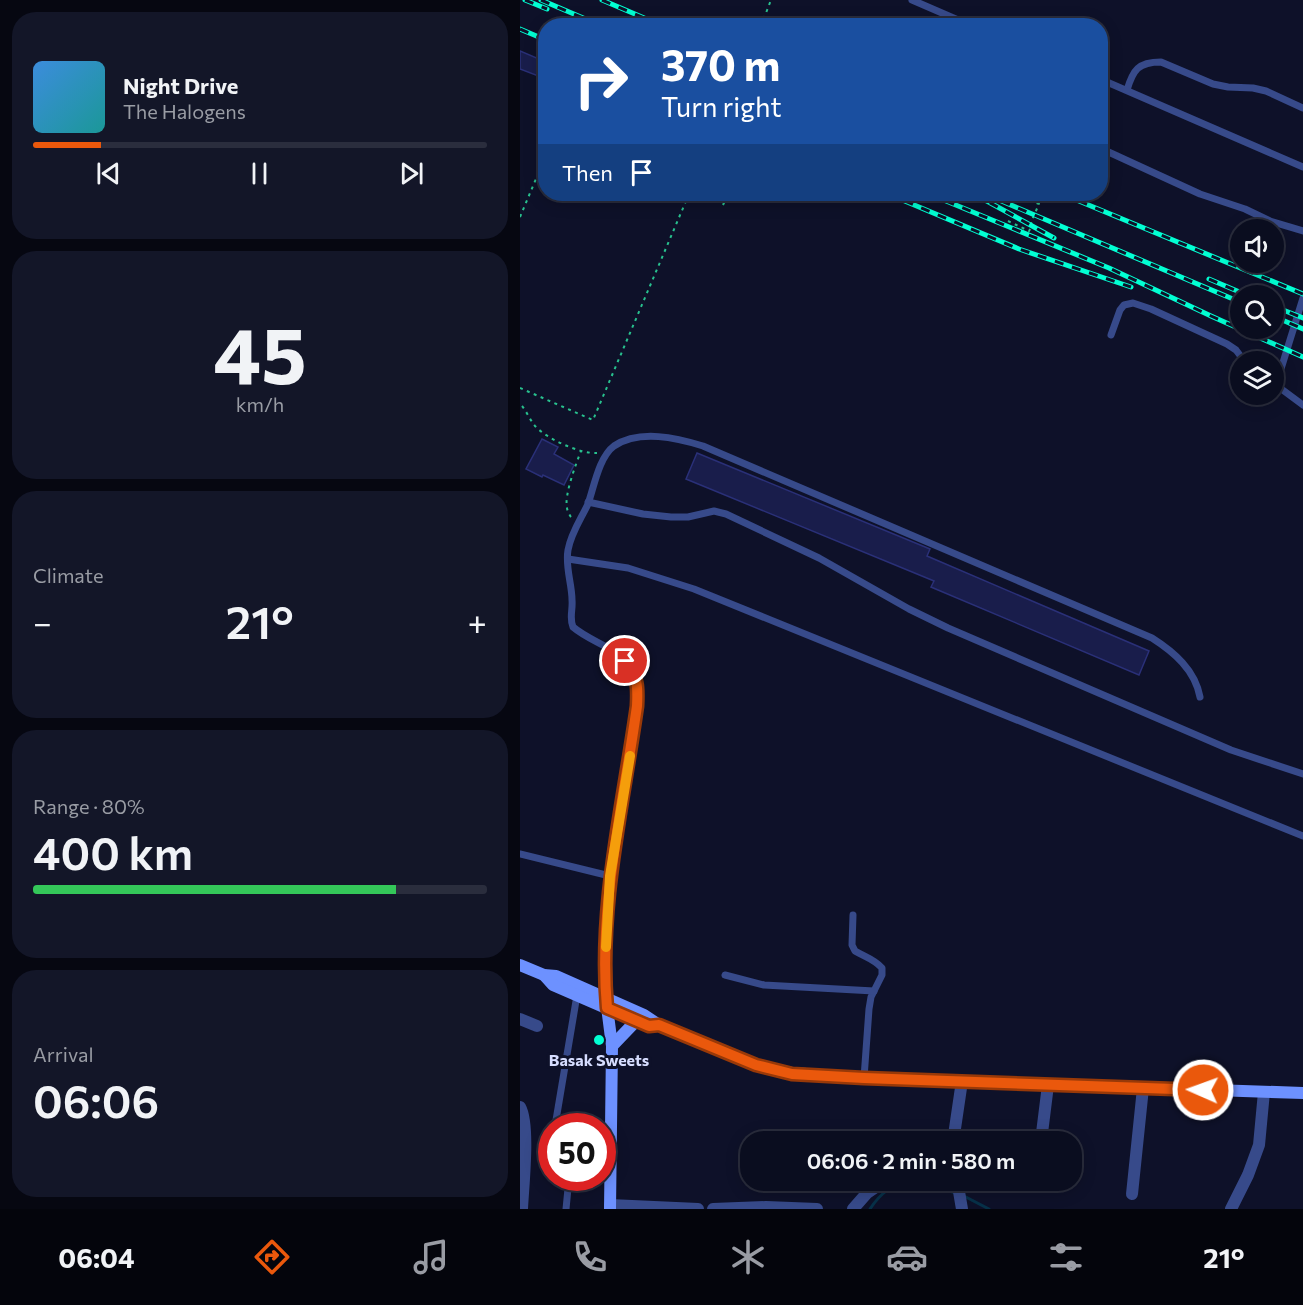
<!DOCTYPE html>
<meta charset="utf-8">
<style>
:root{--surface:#0a0d1f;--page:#131628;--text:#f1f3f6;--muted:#999ca4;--line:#2a2d3d;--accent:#ea580c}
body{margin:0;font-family:Commissioner,sans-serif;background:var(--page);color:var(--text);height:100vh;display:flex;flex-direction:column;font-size:22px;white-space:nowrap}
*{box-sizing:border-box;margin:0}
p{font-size:20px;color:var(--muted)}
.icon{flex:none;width:33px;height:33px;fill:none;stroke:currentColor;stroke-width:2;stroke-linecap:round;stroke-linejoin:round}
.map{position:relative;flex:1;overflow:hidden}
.details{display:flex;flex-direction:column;gap:12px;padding:12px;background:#060711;width:520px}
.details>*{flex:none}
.guide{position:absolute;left:18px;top:18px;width:570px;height:183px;border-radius:24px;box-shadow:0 3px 15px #0003,0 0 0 2px var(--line);background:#1a4fa0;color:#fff;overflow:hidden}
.buttons{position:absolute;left:710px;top:219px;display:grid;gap:12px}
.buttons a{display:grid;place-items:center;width:54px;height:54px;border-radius:50%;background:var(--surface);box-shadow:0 3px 15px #0003,0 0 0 2px var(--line);font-size:30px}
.speed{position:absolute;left:18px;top:1113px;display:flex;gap:12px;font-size:30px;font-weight:700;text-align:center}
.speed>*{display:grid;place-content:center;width:78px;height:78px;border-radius:50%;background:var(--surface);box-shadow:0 3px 15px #0003,0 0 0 2px var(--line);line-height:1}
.speed .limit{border:9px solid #d22;background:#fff;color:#111}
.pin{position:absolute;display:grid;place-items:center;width:51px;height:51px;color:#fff;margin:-26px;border:3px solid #fff;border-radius:50%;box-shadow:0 2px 6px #0007}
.me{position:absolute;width:66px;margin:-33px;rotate:272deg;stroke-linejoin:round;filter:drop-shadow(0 0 4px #0008)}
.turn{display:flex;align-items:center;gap:21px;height:126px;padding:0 24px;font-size:27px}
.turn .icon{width:78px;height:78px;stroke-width:2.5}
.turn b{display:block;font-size:42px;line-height:51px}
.then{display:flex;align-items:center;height:57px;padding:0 24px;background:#0003;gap:12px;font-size:22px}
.big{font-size:45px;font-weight:600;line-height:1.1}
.details .card{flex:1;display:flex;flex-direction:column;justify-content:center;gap:9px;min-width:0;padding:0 21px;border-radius:24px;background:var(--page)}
.details .dial{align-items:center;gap:0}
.dial b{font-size:78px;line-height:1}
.song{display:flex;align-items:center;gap:18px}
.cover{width:72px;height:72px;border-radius:9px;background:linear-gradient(135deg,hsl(210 70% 55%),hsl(180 70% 35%))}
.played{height:6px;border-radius:3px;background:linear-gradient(90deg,var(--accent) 15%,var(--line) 15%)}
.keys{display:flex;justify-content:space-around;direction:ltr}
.heat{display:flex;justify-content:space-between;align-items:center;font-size:33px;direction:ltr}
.charge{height:9px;border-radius:4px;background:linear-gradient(90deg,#34c759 80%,var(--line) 0)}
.trip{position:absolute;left:220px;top:1131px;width:342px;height:60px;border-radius:24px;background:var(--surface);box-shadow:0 3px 15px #0003,0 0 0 2px var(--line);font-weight:600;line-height:60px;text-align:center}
.menu{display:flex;height:96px;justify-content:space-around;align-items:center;background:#04050c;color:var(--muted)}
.menu .icon{width:42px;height:42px}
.menu .on{color:var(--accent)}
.menu b{font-size:27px;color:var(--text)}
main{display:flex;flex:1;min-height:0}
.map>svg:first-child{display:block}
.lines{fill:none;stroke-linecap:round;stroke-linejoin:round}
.stream{stroke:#073149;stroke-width:3}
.building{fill:#191d4b;stroke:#2a3078;stroke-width:1.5}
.path{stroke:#28c18e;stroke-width:2;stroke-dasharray:3 4.5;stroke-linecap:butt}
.lane{stroke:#374a8a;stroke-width:7}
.street{stroke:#374a8a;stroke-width:12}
.secondary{stroke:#6d91ff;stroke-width:12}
.rail-casing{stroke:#02ffd3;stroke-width:5}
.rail{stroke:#0e1129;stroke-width:3;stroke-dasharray:9;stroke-linecap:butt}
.path-bridge{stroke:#28c18e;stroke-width:2;stroke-dasharray:3 4.5;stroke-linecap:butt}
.route-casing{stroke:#983908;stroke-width:15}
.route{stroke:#ea580c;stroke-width:10}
.slow{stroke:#f59e0b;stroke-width:10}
.poi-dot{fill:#02ffd3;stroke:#0e1129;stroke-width:2}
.labels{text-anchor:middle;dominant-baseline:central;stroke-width:6;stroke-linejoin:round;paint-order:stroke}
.poi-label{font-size:16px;font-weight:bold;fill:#d6ddff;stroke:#0e1129}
</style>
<main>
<section class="details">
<div class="card">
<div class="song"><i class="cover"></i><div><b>Night Drive</b><p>The Halogens</p></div></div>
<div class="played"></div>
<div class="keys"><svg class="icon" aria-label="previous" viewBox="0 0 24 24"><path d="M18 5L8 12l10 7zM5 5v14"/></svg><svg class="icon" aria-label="pause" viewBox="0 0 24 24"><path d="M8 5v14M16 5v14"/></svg><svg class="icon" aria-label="next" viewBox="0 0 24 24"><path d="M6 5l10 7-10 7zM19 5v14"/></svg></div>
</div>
<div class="card dial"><b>45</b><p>km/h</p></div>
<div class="card"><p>Climate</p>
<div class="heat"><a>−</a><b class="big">21°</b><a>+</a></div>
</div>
<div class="card"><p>Range · 80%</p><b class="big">400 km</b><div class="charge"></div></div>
<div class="card"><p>Arrival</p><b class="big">06:06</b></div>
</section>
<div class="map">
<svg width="783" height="1209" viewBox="0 0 783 1209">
<rect width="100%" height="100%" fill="#0e1129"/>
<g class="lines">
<g class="stream">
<path d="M442,1195l27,14"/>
<path d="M350,1209c25,-38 49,-27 86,-16"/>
</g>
</g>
<g class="building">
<path d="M0,51l26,11v17l-26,-10z"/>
<path d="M22,439l16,8 -4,7 20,11 -10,20 -21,-10 -1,2 -16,-8z"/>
<path d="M177,453l233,96 -3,7 222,95 -10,24 -208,-88 3,-6 -248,-102z"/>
</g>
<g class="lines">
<g class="path">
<path d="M83,17l22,9"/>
<path d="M115,26l3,-8"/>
<path d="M241,26l10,-26"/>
<path d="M203,205l5,-11"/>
<path d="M0,217l26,-62"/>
<path d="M488,221l21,10 3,-5 -1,-4 8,-18 -23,-10"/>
<path d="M0,388l73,32 96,-226"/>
<path d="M2,406c5,6 8,14 13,20 12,13 45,28 62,27"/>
<path d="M51,517c-1,-1 -4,-7 -4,-9 -3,-13 9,-44 14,-57"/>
</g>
<g class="lane">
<path d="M392,0l60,26"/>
<path d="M580,79l203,88"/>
<path d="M607,90c6,-20 11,-28 34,-28l52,22 15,3 25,1 13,3 37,17"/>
<path d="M582,149l98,45 45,15 25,12 33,10"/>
<path d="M783,298l-27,87 27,20"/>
<path d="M591,335l9,-25 4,-5 9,-2 18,6 76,35 9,6 9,12"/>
<path d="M68,502l55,12 28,3h17l26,-6 12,3 93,44 90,51 39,19 283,122 72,24"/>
<path d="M48,559l60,9 66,21 609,247"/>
<path d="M0,854l90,22"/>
<path d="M333,915l-1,30 3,6c10,6 19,8 27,17v7l-11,22 -2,12 -5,69"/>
<path d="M205,975l39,10 110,6"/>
<path d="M86,999c0,-41 -1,-83 4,-123 5,-38 12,-76 19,-113 3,-23 15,-70 5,-90 -14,-26 -41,-29 -61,-46 -4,-9 0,-17 -1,-27 0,-16 -7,-33 -4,-50 3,-17 13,-31 20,-46 6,-17 11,-47 26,-58 26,-17 63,-8 89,0l449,192c22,14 43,32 48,59"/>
<path d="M35,1126l22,-131"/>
<path d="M46,1209l3,-31"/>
</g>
<g class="street">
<path d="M0,1019l17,7"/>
<path d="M0,1107c10,18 3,79 2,102"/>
<path d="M433,1142l9,-61"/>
<path d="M515,1142l4,-2 3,-7 6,-48"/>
<path d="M437,1180l5,29"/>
<path d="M612,1194l11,-106"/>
<path d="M90,1205l88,4"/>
<path d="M193,1209l53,-2 51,2"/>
<path d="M333,1209l14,-16 19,-13"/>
<path d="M711,1209l17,-34 11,-30 5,-53"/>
</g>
<g class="secondary">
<path d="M0,965l24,10 12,1 88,39 15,10 97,40 36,8 72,5 439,15"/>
<path d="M24,975l9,10 83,36 13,5h6"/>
<path d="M86,999l6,47 -2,163"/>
<path d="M92,1046l24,-25"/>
</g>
<defs>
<g id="rail">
<path d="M5,0l22,9"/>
<path d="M21,0l61,26"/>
<path d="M82,0l61,26"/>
<path d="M0,29l26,11"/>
<path d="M368,194l131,55 112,38"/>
<path d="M409,194l180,74 102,48 92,41"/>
<path d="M454,194l80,44"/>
<path d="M465,194l255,108"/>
<path d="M542,194l241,100"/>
<path d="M689,279l40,17"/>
<path d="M753,306l30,12"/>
<path d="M753,316l30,13"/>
</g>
</defs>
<use href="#rail" class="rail-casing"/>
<use href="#rail" class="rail"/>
<path class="path-bridge" d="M80,26l3,-9"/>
</g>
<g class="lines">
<defs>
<path id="route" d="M105,661c13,16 13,26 12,45 -14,100 -39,201 -30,302l42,18 10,-1 97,40 36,9 72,4 339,12"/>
</defs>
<use href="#route" class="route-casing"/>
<use href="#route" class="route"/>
<path class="slow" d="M86,947l4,-71 20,-120"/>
</g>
<circle class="poi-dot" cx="79" cy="1040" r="6"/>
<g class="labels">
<g class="poi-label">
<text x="79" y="1059">Basak Sweets</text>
</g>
</g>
</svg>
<div class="buttons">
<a><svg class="icon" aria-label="sound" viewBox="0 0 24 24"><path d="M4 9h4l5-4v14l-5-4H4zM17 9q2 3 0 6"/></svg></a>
<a><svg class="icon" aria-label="search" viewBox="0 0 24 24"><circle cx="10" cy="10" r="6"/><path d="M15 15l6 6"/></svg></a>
<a><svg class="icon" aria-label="layers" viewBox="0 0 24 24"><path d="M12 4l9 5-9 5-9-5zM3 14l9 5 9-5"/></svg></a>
</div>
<div class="speed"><div class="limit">50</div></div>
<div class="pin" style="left:105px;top:661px;background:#d93025"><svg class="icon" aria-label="arrive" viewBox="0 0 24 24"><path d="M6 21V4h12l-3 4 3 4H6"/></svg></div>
<svg class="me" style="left:683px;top:1090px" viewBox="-20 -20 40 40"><circle r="17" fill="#ea580c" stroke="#fff" stroke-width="3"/><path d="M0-11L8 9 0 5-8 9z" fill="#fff"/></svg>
<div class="trip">06:06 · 2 min · 580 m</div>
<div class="guide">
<div class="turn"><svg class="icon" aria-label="right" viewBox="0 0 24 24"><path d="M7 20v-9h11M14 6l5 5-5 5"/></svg><div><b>370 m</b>Turn right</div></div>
<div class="then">Then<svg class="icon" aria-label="arrive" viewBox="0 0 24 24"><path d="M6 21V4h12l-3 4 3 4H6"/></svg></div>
</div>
</div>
</main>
<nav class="menu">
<b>06:04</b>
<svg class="icon on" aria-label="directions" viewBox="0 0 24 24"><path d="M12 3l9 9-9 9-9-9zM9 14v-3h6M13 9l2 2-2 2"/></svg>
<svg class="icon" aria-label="music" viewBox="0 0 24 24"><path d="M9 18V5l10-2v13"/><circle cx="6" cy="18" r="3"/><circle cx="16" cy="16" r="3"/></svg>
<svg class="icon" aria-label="phone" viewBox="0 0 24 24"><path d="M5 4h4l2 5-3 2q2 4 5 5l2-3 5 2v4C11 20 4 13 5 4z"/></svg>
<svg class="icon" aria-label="climate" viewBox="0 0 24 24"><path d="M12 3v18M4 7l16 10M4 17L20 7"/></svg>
<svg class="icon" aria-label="car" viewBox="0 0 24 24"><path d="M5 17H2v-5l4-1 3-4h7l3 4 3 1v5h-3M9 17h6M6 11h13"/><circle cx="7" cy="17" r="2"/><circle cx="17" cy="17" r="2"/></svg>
<svg class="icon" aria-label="filters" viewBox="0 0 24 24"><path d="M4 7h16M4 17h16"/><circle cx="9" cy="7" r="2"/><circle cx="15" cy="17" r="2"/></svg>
<b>21°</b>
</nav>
